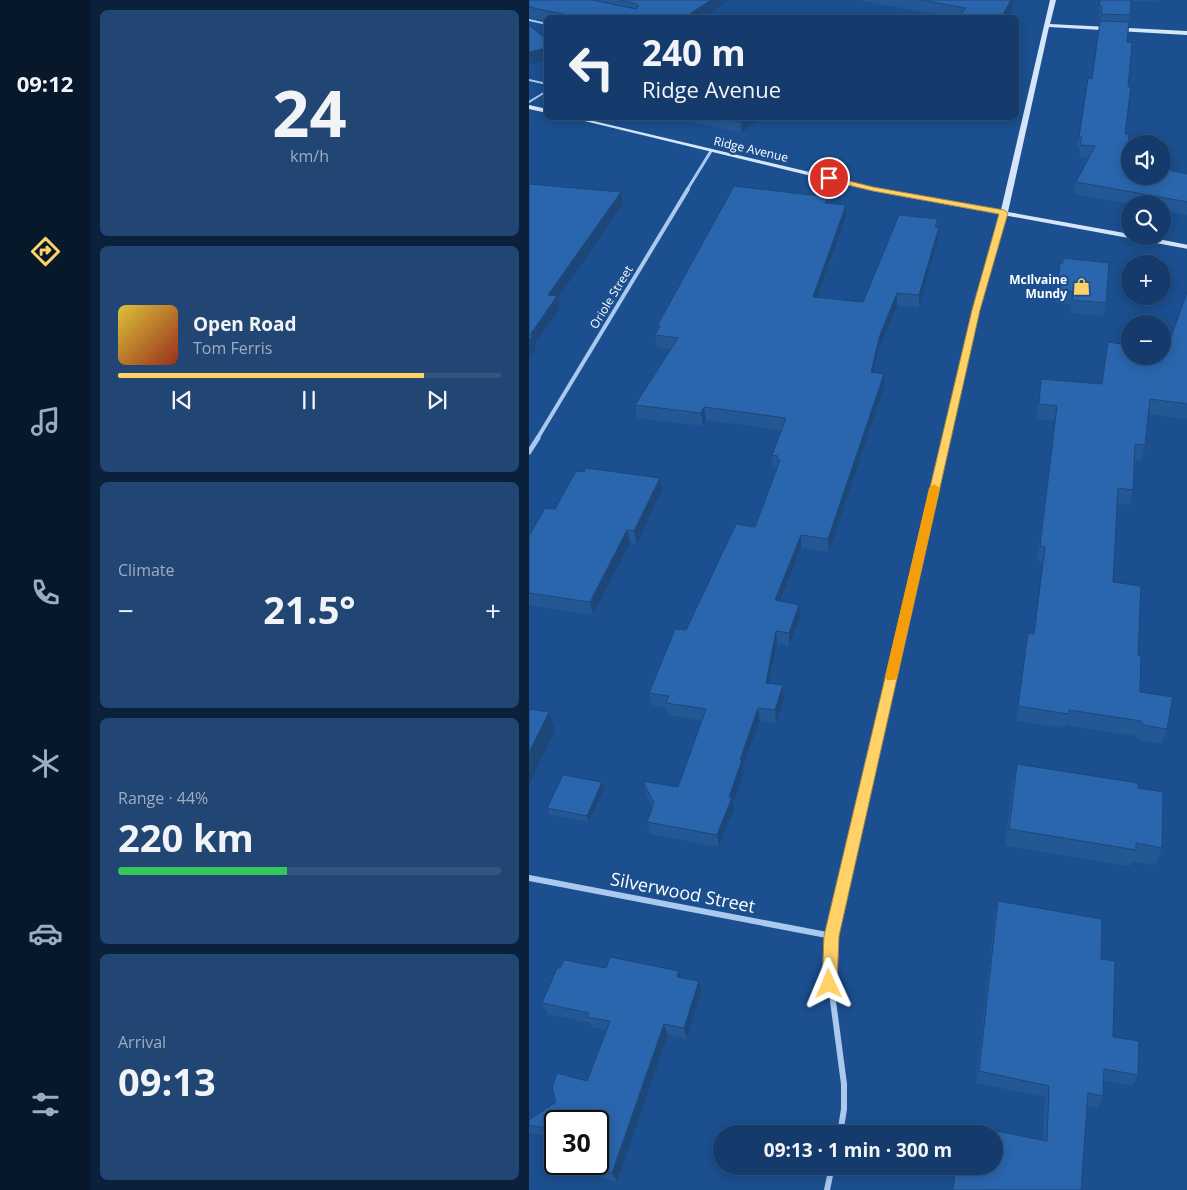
<!DOCTYPE html>
<meta charset="utf-8">
<style>
:root{--surface:#143b6b;--page:#214673;--text:#f1f3f6;--muted:#9dadc1;--line:#33557e;--accent:#ffd166}
body{margin:0;font-family:"Open Sans",sans-serif;background:var(--page);color:var(--text);height:100vh;display:flex;flex-direction:column;font-size:19px;white-space:nowrap}
*{box-sizing:border-box;margin:0}
p{font-size:16px;color:var(--muted)}
.icon{flex:none;width:28px;height:28px;fill:none;stroke:currentColor;stroke-width:2;stroke-linecap:round;stroke-linejoin:round}
.map{position:relative;flex:1;overflow:hidden}
.sheet{display:flex;flex-direction:column;gap:10px;padding:10px;background:#0b203b;width:439px}
.sheet>*{flex:none}
.guide{position:absolute;left:15px;top:15px;width:475px;height:105px;border-radius:8px;box-shadow:0 2px 12px #0003,0 0 0 1px var(--line);background:#143b6b;color:var(--text);overflow:hidden}
.controls{position:absolute;left:592px;top:135px;display:grid;gap:10px}
.controls a{display:grid;place-items:center;width:50px;height:50px;border-radius:50%;background:var(--surface);box-shadow:0 2px 12px #0003,0 0 0 1px var(--line);font-size:25px}
.speed{position:absolute;left:15px;top:1110px;display:flex;gap:10px;font-size:25px;font-weight:700;text-align:center}
.speed>*{display:grid;place-content:center;width:65px;height:65px;border-radius:50%;background:var(--surface);box-shadow:0 2px 12px #0003,0 0 0 1px var(--line);line-height:1}
.speed .limit{border:2px solid #111;border-radius:8px;background:#fff;color:#111}
.pin{position:absolute;display:grid;place-items:center;width:42px;height:42px;color:#fff;margin:-21px;border:2px solid #fff;border-radius:50%;box-shadow:0 1px 5px #0007}
.me{position:absolute;width:55px;margin:-28px;rotate:359deg;stroke-linejoin:round;filter:drop-shadow(0 0 4px #0008)}
.turn{display:flex;align-items:center;gap:18px;height:105px;padding:0 15px;font-size:22px}
.turn .icon{width:65px;height:65px;stroke-width:2.5}
.turn b{display:block;font-size:35px;line-height:42px}
.big{font-size:38px;font-weight:700;line-height:1.1}
.sheet .card{flex:1;display:flex;flex-direction:column;justify-content:center;gap:8px;min-width:0;padding:0 18px;border-radius:8px;background:var(--page)}
.sheet .dial{align-items:center;gap:0}
.dial b{font-size:65px;line-height:1}
.song{display:flex;align-items:center;gap:15px}
.cover{width:60px;height:60px;border-radius:8px;background:linear-gradient(135deg,hsl(50 70% 55%),hsl(10 70% 35%))}
.played{height:5px;border-radius:2px;background:linear-gradient(90deg,var(--accent) 80%,var(--line) 80%)}
.keys{display:flex;justify-content:space-around;direction:ltr}
.heat{display:flex;justify-content:space-between;align-items:center;font-size:28px;direction:ltr}
.charge{height:8px;border-radius:4px;background:linear-gradient(90deg,#34c759 44%,var(--line) 0)}
.trip{position:absolute;left:184px;top:1125px;width:290px;height:50px;border-radius:25px;background:var(--surface);box-shadow:0 2px 12px #0003,0 0 0 1px var(--line);font-weight:700;line-height:50px;text-align:center}
main{display:flex;flex:1;min-height:0}
.tab-bar{display:flex;flex-direction:column;width:90px;justify-content:space-around;align-items:center;background:#08182b;color:var(--muted)}
.tab-bar .icon{width:35px;height:35px}
.tab-bar .on{color:var(--accent)}
.tab-bar b{font-size:22px;color:var(--text)}
.map>svg:first-child{display:block}
.lines{fill:none;stroke-linecap:round;stroke-linejoin:round}
.lane{stroke:#a9c9ee;stroke-width:2}
.street-far3{stroke:#a9c9ee;stroke-width:3}
.street-far2{stroke:#a9c9ee;stroke-width:4}
.street-far1{stroke:#a9c9ee;stroke-width:5}
.street{stroke:#a9c9ee;stroke-width:6}
.secondary{fill:#d6e6fa;fill-rule:evenodd}
.wall{fill:#245895}
.shaded-wall{fill:#1d4779}
.building{fill:#2a66ad;stroke:#1d4779}
.route{fill:#ffd166;stroke:#a68842}
.slow{fill:#f59e0b}
.labels{text-anchor:middle;dominant-baseline:central;stroke-width:5;stroke-linejoin:round;paint-order:stroke}
.far-street-label{font-size:12px;fill:#fff;stroke:#1b4f8f}
.far-poi-label{font-size:12px;font-weight:bold;fill:#fff;stroke:#1b4f8f;text-anchor:end}
.near-street-label{font-size:18px;fill:#fff;stroke:#1b4f8f}
</style>
<main>
<nav class="tab-bar">
<b>09:12</b>
<svg class="icon on" aria-label="directions" viewBox="0 0 24 24"><path d="M12 3l9 9-9 9-9-9zM9 14v-3h6M13 9l2 2-2 2"/></svg>
<svg class="icon" aria-label="music" viewBox="0 0 24 24"><path d="M9 18V5l10-2v13"/><circle cx="6" cy="18" r="3"/><circle cx="16" cy="16" r="3"/></svg>
<svg class="icon" aria-label="phone" viewBox="0 0 24 24"><path d="M5 4h4l2 5-3 2q2 4 5 5l2-3 5 2v4C11 20 4 13 5 4z"/></svg>
<svg class="icon" aria-label="climate" viewBox="0 0 24 24"><path d="M12 3v18M4 7l16 10M4 17L20 7"/></svg>
<svg class="icon" aria-label="car" viewBox="0 0 24 24"><path d="M5 17H2v-5l4-1 3-4h7l3 4 3 1v5h-3M9 17h6M6 11h13"/><circle cx="7" cy="17" r="2"/><circle cx="17" cy="17" r="2"/></svg>
<svg class="icon" aria-label="filters" viewBox="0 0 24 24"><path d="M4 7h16M4 17h16"/><circle cx="9" cy="7" r="2"/><circle cx="15" cy="17" r="2"/></svg>
</nav>
<section class="sheet">
<div class="card dial"><b>24</b><p>km/h</p></div>
<div class="card">
<div class="song"><i class="cover"></i><div><b>Open Road</b><p>Tom Ferris</p></div></div>
<div class="played"></div>
<div class="keys"><svg class="icon" aria-label="previous" viewBox="0 0 24 24"><path d="M18 5L8 12l10 7zM5 5v14"/></svg><svg class="icon" aria-label="pause" viewBox="0 0 24 24"><path d="M8 5v14M16 5v14"/></svg><svg class="icon" aria-label="next" viewBox="0 0 24 24"><path d="M6 5l10 7-10 7zM19 5v14"/></svg></div>
</div>
<div class="card"><p>Climate</p>
<div class="heat"><a>−</a><b class="big">21.5°</b><a>+</a></div>
</div>
<div class="card"><p>Range · 44%</p><b class="big">220 km</b><div class="charge"></div></div>
<div class="card"><p>Arrival</p><b class="big">09:13</b></div>
</section>
<div class="map">
<svg width="659" height="1190" viewBox="0 0 659 1190">
<rect width="100%" height="100%" fill="#1b4f8f"/>
<g class="lines">
<g class="lane">
<path d="M0,20l18,4"/>
<path d="M0,80l18,4"/>
<path d="M0,102l18,-11"/>
</g>
<path class="street-far3" d="M158,190l24,-39"/>
<g class="street-far2">
<path d="M8,439l151,-250"/>
<path d="M417,439l30,-129 28,-97"/>
</g>
<g class="street-far1">
<path d="M0,452l9,-14"/>
<path d="M342,764l76,-326"/>
</g>
<g class="street">
<path d="M0,878l303,58"/>
<path d="M311,1134l4,-25v-25l-13,-98 1,-50 40,-173"/>
<path d="M298,1190l5,-24"/>
</g>
<g class="secondary">
<path d="M521,0h6l-6,24 138,7v4l-139,-8 -41,185 122,22v2h13l45,9v4l-315,-58 -301,-73h9l292,69 128,23z"/>
<path d="M0,105l18,4v4l-18,-4z"/>
</g>
</g>
<g class="wall">
<path d="M0,0h200l-27,18h-155v3l-18,-3z"/>
<path d="M330,0h155l-1,6 -6,12h-52z"/>
<path d="M571,0h58v2l-27,-1 -4,41 1,45 -3,47 2,29 61,11v41l-25,-5v-6h-33l-56,-10 2,-12 13,-24 -10,-1 1,-8h-3l11,-71 4,1 9,-62h-3z"/>
<path d="M147,118h85l-20,15z"/>
<path d="M299,204l18,1v12l-28,80 45,5 75,-83 -1,8h2l-1,12 -19,68 -22,-1 -18,42 -5,25 10,1v13l-55,165 -28,-4 -20,53 19,16 -11,29 -12,-3 -7,40 13,2 1,13 -8,25 -16,-3 -17,47 1,5 -11,32 1,5 -15,38 -69,-13 -3,-12 5,-15 -6,-14 -3,-12 35,6 24,-66 -34,-6 -1,-7 -15,-3 -3,-12 37,-63 69,-103 22,-58 -4,-1 -1,-13 9,-25 -75,-10 -3,6 -66,-8 -2,-13 36,-56 -14,-2 -2,-12 3,-6 -1,-3z"/>
<path d="M531,263l46,40 -3,13 -33,-3 1,-8 -16,-2z"/>
<path d="M659,290v129l-40,-5 -3,31 -3,15 -8,-1 -1,31 -4,15 -12,-2 -4,79 25,73 2,37 27,37 -5,15 -24,-4 -2,-4 -70,-11 -1,3 -49,-7 12,-88 6,1 9,-72 -6,-1 18,-140 -19,-2 5,-40 60,5 7,-42 59,6z"/>
<path d="M133,490l-25,54 -7,-1 -37,72 -64,-10v-69l26,-27z"/>
<path d="M488,764l121,24 24,60 -6,17 -24,-4 -2,5 -125,-20 8,-65z"/>
<path d="M75,789l-15,33 -39,-7 -3,-7z"/>
<path d="M469,901l103,58 12,78 25,38 -6,11 -28,-5 -1,15 -5,12 -11,-3 -6,85h-129l3,-24h39v-32h-35l2,-10 82,16 2,-43 -69,-14 19,-168z"/>
<path d="M31,968h46l75,10 18,3 2,11 -14,47 -19,-4 -51,147 -54,-15 -2,-3h37l-43,-43v17l-25,-5 -1,-1v-12l58,-39 20,-51 -15,-3 -2,-4 -42,-9 -6,-11z"/>
<path d="M26,1139v19l-4,-7z"/>
</g>
<g class="shaded-wall">
<path d="M182,0h18l-27,18h-26z"/>
<path d="M482,0h3l-1,6 -6,12h-6z"/>
<path d="M18,48v12l-18,4v-12z"/>
<path d="M218,118h14l-20,15v-11z"/>
<path d="M92,192l2,12 -65,94 2,10 -25,36 1,4 -7,10 1,-23 18,-40z"/>
<path d="M317,205v12l-33,92v-12z"/>
<path d="M410,227l-1,12 -19,68v-12z"/>
<path d="M368,293v13l-18,42 -8,37v-13l9,-37z"/>
<path d="M355,374v13l-55,165 -1,-13z"/>
<path d="M175,407l2,13 -3,6 -2,-13z"/>
<path d="M131,478l2,12 -25,54 -3,-13z"/>
<path d="M98,530l3,13 -37,72 -3,-13z"/>
<path d="M272,535v13l-25,65 -1,-13z"/>
<path d="M270,605l1,12 -11,29v-13z"/>
<path d="M247,631l1,12 -10,52 -1,-12z"/>
<path d="M254,685l1,13 -8,25 -1,-13z"/>
<path d="M229,708l2,12 -17,47 1,5 -11,32 1,5 -15,38 -2,-12 12,-38 11,-37z"/>
<path d="M20,712l6,18 -26,55v-32z"/>
<path d="M73,782l2,7 -15,33 -2,-6z"/>
<path d="M150,971l3,11 -5,-5z"/>
<path d="M170,981l2,11 -14,47 -3,-11z"/>
<path d="M135,1024l4,11 -51,147 -5,-9z"/>
</g>
<g class="building">
<path d="M0,0h63l44,9 3,-3 -2,-2 -18,-4h92l-23,15 -12,3h-94l-53,-11z"/>
<path d="M392,0h90l-10,18h-44l9,-10z"/>
<path d="M571,0h31l-1,15 -29,-1 1,-8h-3z"/>
<path d="M571,21l29,1 -2,20 5,1 -4,44 3,-1 -6,48h4l-2,29 3,1v12h33v-7l25,5v28l-112,-20 19,-36 -15,-1 2,-8h-3l9,-59 4,1z"/>
<path d="M0,25l18,15v8l-18,4z"/>
<path d="M191,118h27l-6,4z"/>
<path d="M0,184l92,8 -73,103 9,1 -27,39h3l-4,6z"/>
<path d="M205,186l94,11 -3,6 21,2 -33,92 50,5 36,-87 39,4 -3,8h4l-20,68 -22,-2 -17,42 -9,37 13,2 -56,165 -27,-4 -26,65 24,5 -10,28 -13,-2 -10,52 17,2 -8,25 -17,-2 -18,52h2l-13,37h3l-15,38 -70,-13 7,-19 -11,-22 35,6 28,-78 -40,-6 3,-7 -20,-3 26,-64 11,1 50,-106 19,3 25,-67h-3l1,-4 -6,-1 14,-37 -82,-11 -3,6 -66,-8 43,-67 -23,-3 5,-9h-3z"/>
<path d="M534,258l46,5 -3,40 -34,-3 1,-8 -16,-2 3,-27h3z"/>
<path d="M659,290v114l-38,-5 -5,46 -10,-1 -2,46 -15,-2 -5,94 28,4 -3,69 3,1 -1,36 33,5 -6,32 -24,-4 -2,-4 -72,-11 -1,4 -50,-8 10,-73 6,1 11,-87 -5,-1 17,-140 -18,-2 2,-25 61,5 6,-42 22,3v11h33v-8h4z"/>
<path d="M57,468l74,10 -26,53 -7,-1 -37,72 -61,-9v-57l16,-28 10,1 21,-38 8,1z"/>
<path d="M0,709l20,3 -20,41z"/>
<path d="M488,764l121,19v5l25,4 -1,56 -26,-5v7l-127,-21z"/>
<path d="M34,775l39,7 -15,34 -40,-8z"/>
<path d="M469,901l104,18 -1,40 14,2 -2,76 26,4 -1,34 -34,-6 -1,27 -15,-3 -7,97h-128l3,-24h38v-32h-34l1,-10 86,17 2,-55 -70,-15z"/>
<path d="M81,957l69,14 -2,6 22,4 -15,47 -20,-4 -52,149 -34,-9h20v-43h-43v9l-26,-5v-5l27,-18 -4,-14 5,-15 30,8 23,-60 -23,-4 2,-4 -47,-10 15,-35h3l4,-8 42,8z"/>
<path d="M26,1139v13l-4,-1z"/>
</g>
<path class="route" d="M300,176l44,11 131,23 4,3 -28,97 -141,626 -2,48 -2,5 -6,2 -5,-2 -2,-5 2,-48 148,-626 27,-96 -126,-23 -46,-11v-3z"/>
<path class="slow" d="M405,484l6,4 -43,189 -2,3h-8l-2,-3 44,-189z"/>
<defs>
<symbol id="shop-bare" viewBox="-9 -9 18 18"><path d="M-5-2.5h2.3a2.7 3.5 0 0 1 5.4 0H5L5.5 6h-11ZM-1.5-2.5h3a1.5 2.3 0 0 0-3 0Z" fill="#ffd166" stroke="#1b4f8f" stroke-width="2.5" paint-order="stroke"/></symbol>
</defs>
<g fill-rule="evenodd">
<use href="#shop-bare" x="540" y="274" width="25" height="25"/>
</g>
<g class="labels">
<g class="far-street-label">
<text transform="translate(222 149) rotate(13)">Ridge Avenue</text>
<text transform="translate(82 297) rotate(-59)">Oriole Street</text>
</g>
<g class="far-poi-label">
<text x="538" y="279">McIlvaine<tspan x="538" dy="14">Mundy</tspan></text>
</g>
<g class="near-street-label">
<text transform="translate(154 892) rotate(11)">Silverwood Street</text>
</g>
</g>
</svg>
<div class="controls">
<a><svg class="icon" aria-label="sound" viewBox="0 0 24 24"><path d="M4 9h4l5-4v14l-5-4H4zM17 9q2 3 0 6"/></svg></a>
<a><svg class="icon" aria-label="search" viewBox="0 0 24 24"><circle cx="10" cy="10" r="6"/><path d="M15 15l6 6"/></svg></a>
<a>+</a>
<a>−</a>
</div>
<div class="speed"><div class="limit">30</div></div>
<div class="pin" style="left:300px;top:178px;background:#d93025"><svg class="icon" aria-label="arrive" viewBox="0 0 24 24"><path d="M6 21V4h12l-3 4 3 4H6"/></svg></div>
<svg class="me" style="left:300px;top:984px" viewBox="-20 -20 40 40"><path d="M0-17L14 15 0 8-14 15z" fill="#ffd166" stroke="#fff" stroke-width="4"/></svg>
<div class="trip">09:13 · 1 min · 300 m</div>
<div class="guide">
<div class="turn"><svg class="icon" aria-label="left" viewBox="0 0 24 24"><path d="M17 20v-9H6M10 6l-5 5 5 5"/></svg><div><b>240 m</b>Ridge Avenue</div></div>
</div>
</div>
</main>
